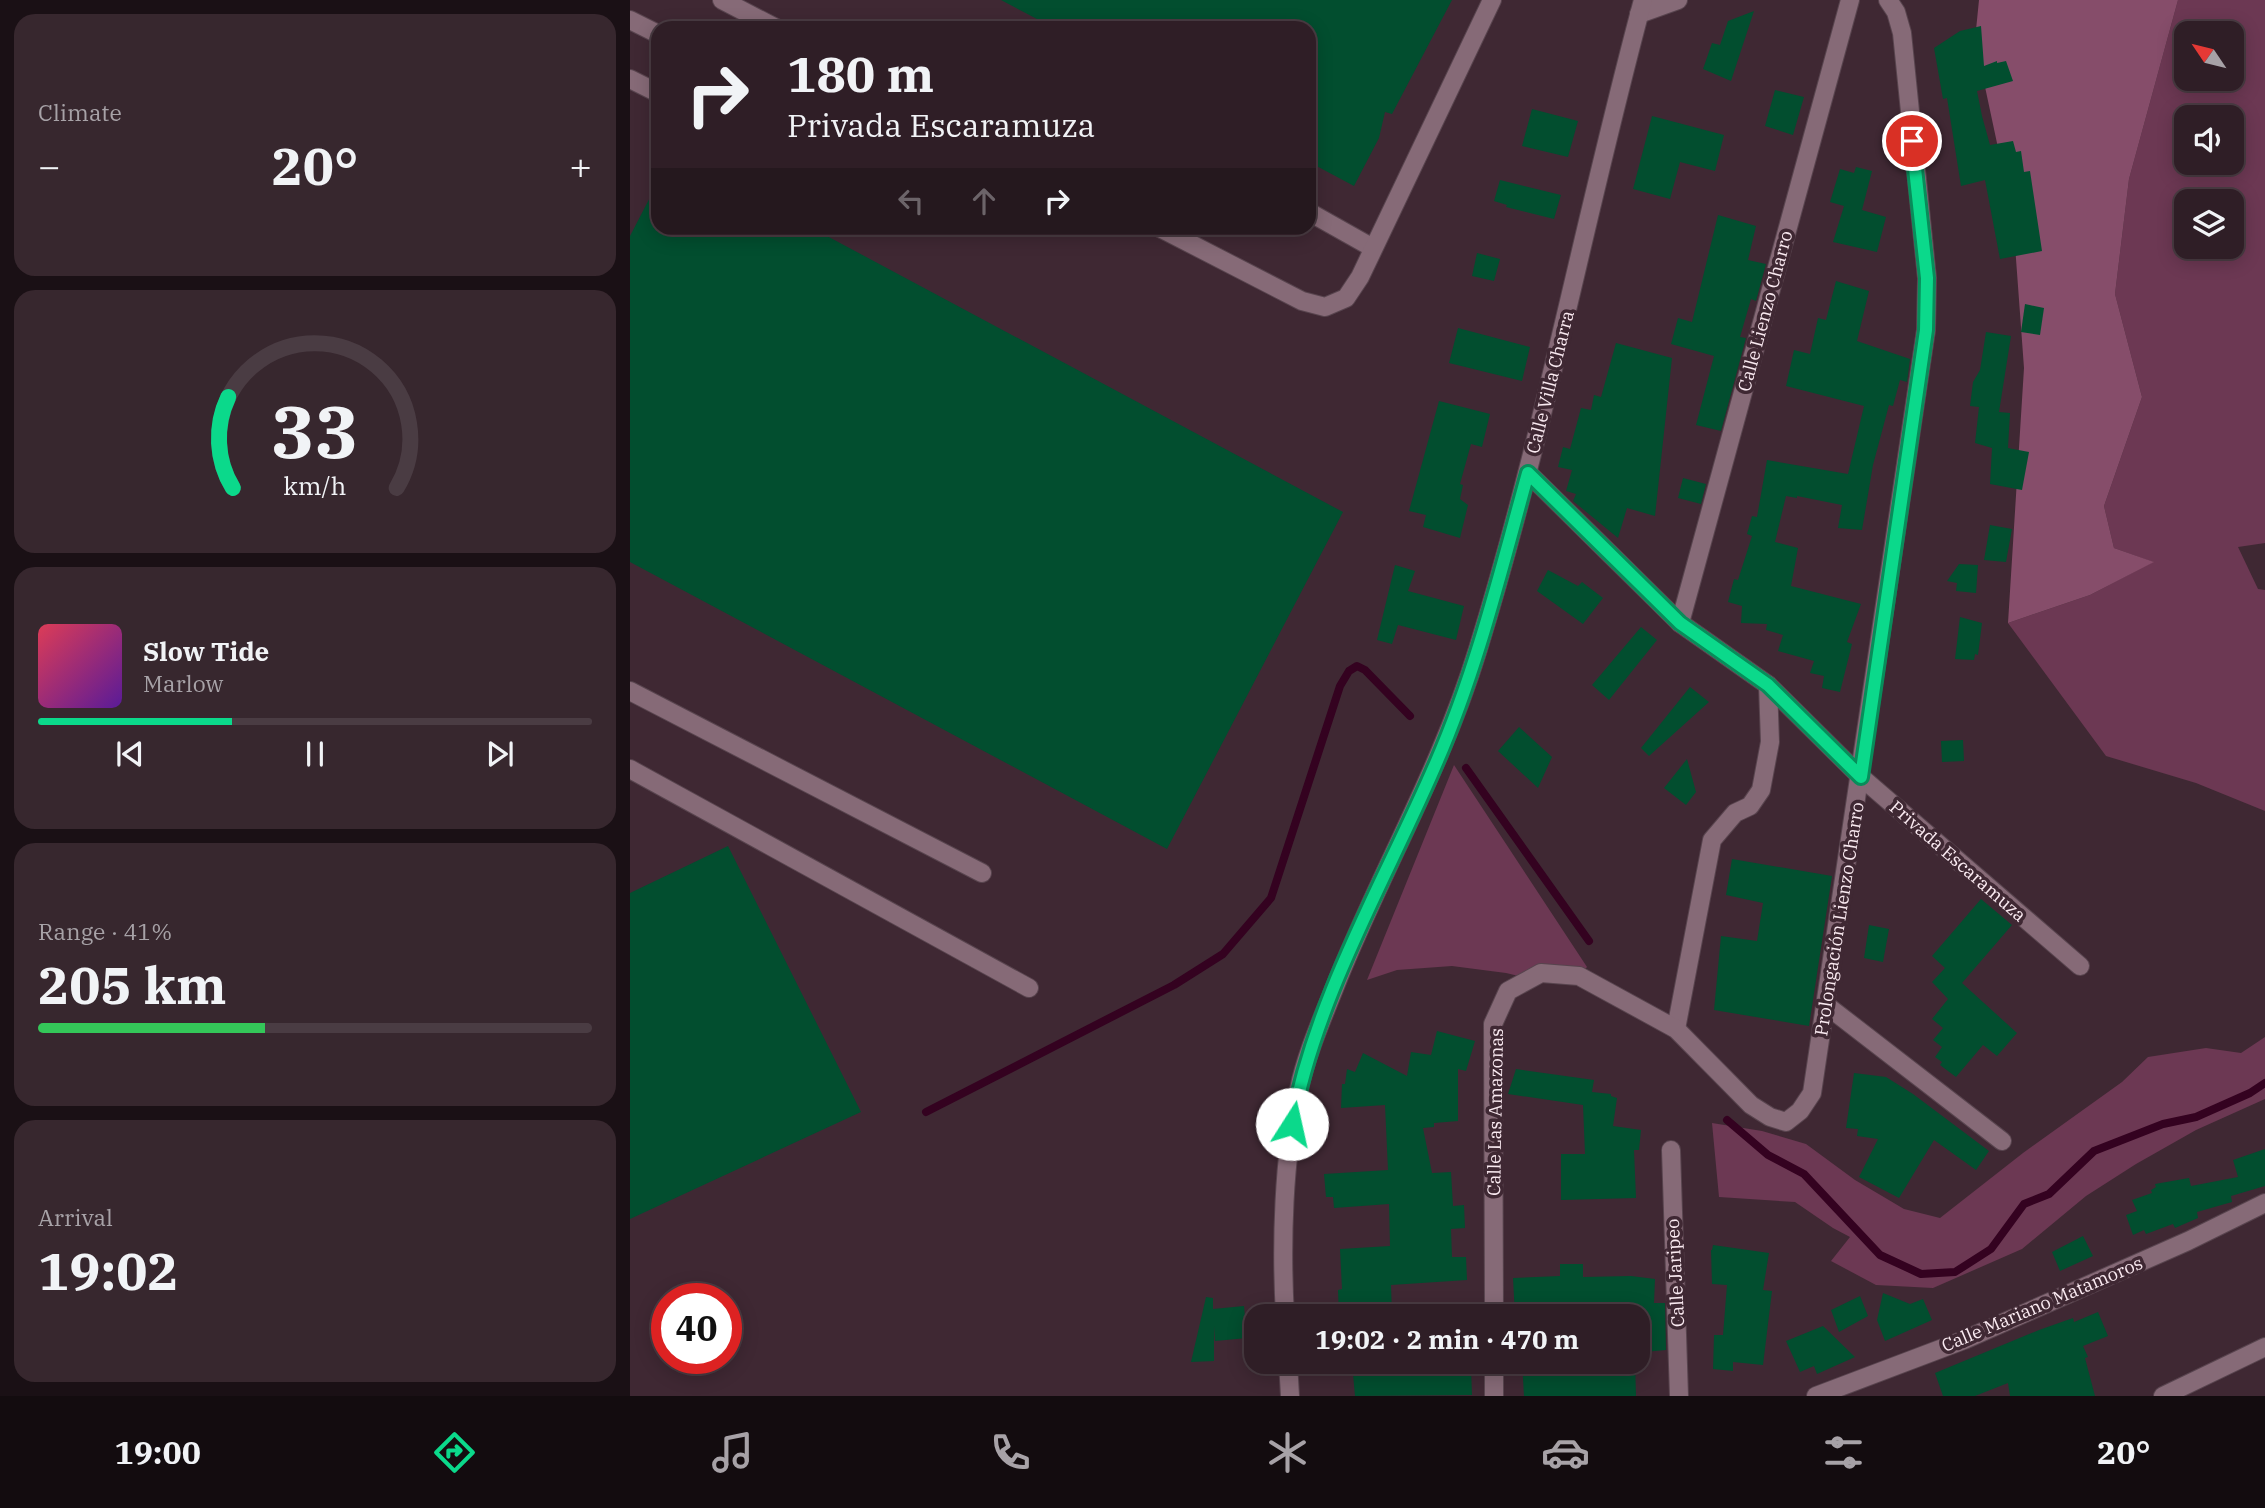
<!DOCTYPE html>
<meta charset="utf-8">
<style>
:root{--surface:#2f1e26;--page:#37272e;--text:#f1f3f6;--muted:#a7a2a7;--line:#4a3c43;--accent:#0bd98b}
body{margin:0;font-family:"IBM Plex Serif",serif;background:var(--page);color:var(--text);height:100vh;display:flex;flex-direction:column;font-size:26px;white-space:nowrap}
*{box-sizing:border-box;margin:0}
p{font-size:23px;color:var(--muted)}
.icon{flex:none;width:38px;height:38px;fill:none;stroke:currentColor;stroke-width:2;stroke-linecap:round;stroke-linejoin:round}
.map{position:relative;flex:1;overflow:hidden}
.side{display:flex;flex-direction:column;gap:14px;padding:14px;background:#1a1015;width:630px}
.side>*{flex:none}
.hud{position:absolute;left:21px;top:21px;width:665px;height:214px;border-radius:21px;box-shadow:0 4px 18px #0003,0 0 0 2px var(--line);background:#2f1e26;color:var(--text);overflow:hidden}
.needle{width:46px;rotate:305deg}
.controls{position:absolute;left:1544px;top:21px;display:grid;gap:14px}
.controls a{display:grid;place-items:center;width:70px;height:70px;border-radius:14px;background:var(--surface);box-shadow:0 4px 18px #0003,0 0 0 2px var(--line);font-size:35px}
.speed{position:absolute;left:21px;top:1283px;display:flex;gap:14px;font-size:35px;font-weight:700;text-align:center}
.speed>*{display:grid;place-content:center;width:91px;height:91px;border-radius:50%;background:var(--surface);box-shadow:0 4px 18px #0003,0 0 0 2px var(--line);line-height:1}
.speed .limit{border:10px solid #d22;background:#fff;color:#111}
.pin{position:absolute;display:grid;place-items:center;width:60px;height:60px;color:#fff;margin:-30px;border:4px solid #fff;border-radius:50%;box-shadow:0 2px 7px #0007}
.me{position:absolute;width:77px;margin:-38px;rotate:10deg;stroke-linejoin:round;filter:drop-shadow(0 0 5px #0008)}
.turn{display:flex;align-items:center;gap:24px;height:147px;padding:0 21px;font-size:32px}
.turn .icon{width:91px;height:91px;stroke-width:2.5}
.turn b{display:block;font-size:49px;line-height:60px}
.lanes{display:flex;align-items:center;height:66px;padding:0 21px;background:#0003;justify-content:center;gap:35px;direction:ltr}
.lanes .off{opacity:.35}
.big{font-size:52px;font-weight:700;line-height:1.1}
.side .tile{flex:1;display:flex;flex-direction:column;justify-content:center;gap:10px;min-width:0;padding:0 24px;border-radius:21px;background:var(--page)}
.side .dial{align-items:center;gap:0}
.dial svg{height:182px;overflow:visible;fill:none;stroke:var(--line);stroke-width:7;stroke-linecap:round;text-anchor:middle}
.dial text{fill:var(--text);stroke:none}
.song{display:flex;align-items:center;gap:21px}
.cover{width:84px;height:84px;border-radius:10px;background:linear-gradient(135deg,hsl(350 70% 55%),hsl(270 70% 35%))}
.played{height:7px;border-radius:4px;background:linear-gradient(90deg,var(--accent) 35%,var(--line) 35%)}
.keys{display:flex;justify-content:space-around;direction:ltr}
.heat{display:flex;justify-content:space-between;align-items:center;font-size:38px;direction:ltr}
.charge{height:10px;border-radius:5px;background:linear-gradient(90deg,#34c759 41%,var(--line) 0)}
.trip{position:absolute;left:614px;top:1304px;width:406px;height:70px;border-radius:21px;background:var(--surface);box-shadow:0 4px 18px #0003,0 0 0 2px var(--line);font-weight:700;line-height:70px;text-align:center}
.tab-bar{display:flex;height:112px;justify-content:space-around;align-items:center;background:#130c0f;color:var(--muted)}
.tab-bar .icon{width:49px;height:49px}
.tab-bar .current{color:var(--accent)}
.tab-bar b{font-size:32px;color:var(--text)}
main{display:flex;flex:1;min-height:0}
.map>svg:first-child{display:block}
.green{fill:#6c3853;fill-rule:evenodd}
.forest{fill:#864d6a}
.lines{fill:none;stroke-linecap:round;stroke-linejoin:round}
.stream{stroke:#340220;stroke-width:8}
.building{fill:#024e2f}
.minor-casing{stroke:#58444e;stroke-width:20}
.minor{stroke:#866a77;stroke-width:18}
.route-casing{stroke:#078d5a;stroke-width:18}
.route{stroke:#0bd98b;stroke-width:12}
.labels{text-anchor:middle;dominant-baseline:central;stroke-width:7;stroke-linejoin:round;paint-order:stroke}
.street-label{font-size:18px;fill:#faeaf1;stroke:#3f2833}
</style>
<main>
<section class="side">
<div class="tile"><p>Climate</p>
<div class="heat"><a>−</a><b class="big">20°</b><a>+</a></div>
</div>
<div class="tile dial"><svg viewBox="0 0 100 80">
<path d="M14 69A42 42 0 1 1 86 69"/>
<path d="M14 69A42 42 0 0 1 12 29" stroke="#0bd98b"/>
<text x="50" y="56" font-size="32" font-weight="700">33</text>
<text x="50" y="72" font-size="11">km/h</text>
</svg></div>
<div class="tile">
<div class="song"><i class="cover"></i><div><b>Slow Tide</b><p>Marlow</p></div></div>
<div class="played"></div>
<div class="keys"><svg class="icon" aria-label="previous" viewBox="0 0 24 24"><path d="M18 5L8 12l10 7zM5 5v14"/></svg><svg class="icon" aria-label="pause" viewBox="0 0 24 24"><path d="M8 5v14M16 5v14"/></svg><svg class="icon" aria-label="next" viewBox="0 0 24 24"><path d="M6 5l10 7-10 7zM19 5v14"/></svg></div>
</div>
<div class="tile"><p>Range · 41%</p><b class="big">205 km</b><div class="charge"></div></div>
<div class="tile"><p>Arrival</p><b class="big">19:02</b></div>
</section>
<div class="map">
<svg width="1635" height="1396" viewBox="0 0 1635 1396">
<rect width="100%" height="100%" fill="#3f2833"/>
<g class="green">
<path d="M1548,0h87v543l-27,4 20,42 7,1v221l-69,-28 -90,-27 -98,-133 82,-28 63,-33 -39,-14 -10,-42 38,-109 -27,-103 14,-115zM1556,33h45v46h-45zM1556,117h45v46h-45zM1556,201h45v46h-45z"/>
<path d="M824,765l133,202 -8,9 -48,3 -25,-6 -54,-7 -55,4 -30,10z"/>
<path d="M1635,1037v62l-69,31 -60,34 -50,32 -64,53 -89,39 -57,-3 -45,-24 19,-24 -17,-9 -38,-26 -76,-5 -7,-74 50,8 44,13 49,36 49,29 36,9 83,-65 99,-71 26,-25 58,-9 35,5z"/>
</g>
<path class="forest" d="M1349,0h199l-49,179 -14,115 27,103 -38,109 10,42 40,14 -64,33 -82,28 16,-255 -11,-150 -38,-178z"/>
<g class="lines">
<g class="stream">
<path d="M836,768l123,173"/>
<path d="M296,1112l248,-127 49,-31 48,-56 69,-212 9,-15 8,-5 8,4 45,46"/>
<path d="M1097,1120l41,35 36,19 76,81 41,19 34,-2 36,-23 33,-45 25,-10 45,-43 69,-27 33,-7 54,-24 15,-10"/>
</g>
</g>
<g class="building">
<path d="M371,0h451l-60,114 -7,-2 -6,26 -25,48 -45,-24v-134h-255z"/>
<path d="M1124,11l-23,70 -28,-12 9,-26 8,2 8,-24z"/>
<path d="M1351,26l3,40 13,-5v2l9,-2 7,20 -36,10 5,25 8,29 23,-4 3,11 5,-1 3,21 6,-1 12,80 -42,8 -15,-79 -24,6 -14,-88 -4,1 -9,-51 26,-17z"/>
<path d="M1145,90l29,7 -11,38 -28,-9z"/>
<path d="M902,109l46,12 -10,36 -46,-11z"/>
<path d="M1022,116l72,19 -9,36 -35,-9 -10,37 -37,-10z"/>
<path d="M1226,167l16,4 -10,39 24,7 -9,35 -44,-10 11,-36 -14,-4 10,-33 14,4z"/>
<path d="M870,180l61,15 -7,24 -48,-12 1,-2 -13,-4z"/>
<path d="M28,182v46h154l531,284 -176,337 -537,-287v-326z"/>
<path d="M1088,215l38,11 -8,34 18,4 -10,37 -5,-2 -11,38 6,1 -25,93 -25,-6 18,-69 -43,-12 7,-26 14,4z"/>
<path d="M847,253l23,6 -6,22 -22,-5z"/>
<path d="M1206,281l33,10 -12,50 53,18 -3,23 -7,-2 -7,26 -4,-1 -16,60 -11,65 -24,-2 4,-23 -45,-9v2l-11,-2 -11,46 23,6 -7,38 70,18 -14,38 5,2 -12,48 -18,-4 2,-12 -14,-3 4,-12 -36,-10 5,-16 -17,-5 1,-6 -26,-1 1,-17 -14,-4 6,-23 4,1 14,-44 -5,-2 5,-18 5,1 10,-57 81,14 16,-68 -78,-20 8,-36 16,4 8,-36 8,2z"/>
<path d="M1395,304l19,4 -4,27 -19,-3z"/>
<path d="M828,328l72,19 -8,34 -73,-18z"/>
<path d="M1356,332l25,4 -12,76 11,1 -2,35 21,4 -7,38 -32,-6 2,-36 -17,-5 4,-36 -9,-1 3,-24 7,-12z"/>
<path d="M986,343l56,15 -17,158 -28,-8 -9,30 -45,-37 3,-7 -10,-3 6,-21 -14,-3 5,-20 7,2 11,-41 10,2 3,-15 7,2z"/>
<path d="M809,401l51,13 -8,33 -11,-3 -11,40 3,1 -3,14 8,6 -8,33 -37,-11 3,-12 -17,-4z"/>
<path d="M1053,478l23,6 -5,20 -23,-6z"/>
<path d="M1360,525l22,4 -6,33 -22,-2z"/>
<path d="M1329,564l19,1 -2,28 -20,-2 1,-8 -10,-2z"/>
<path d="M765,565l20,6 -7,20 56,15 -8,34 -58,-15 -6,19 -15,-4z"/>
<path d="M918,570l30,16 4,-4 21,16 -20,26 -46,-33z"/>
<path d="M1330,617l22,6 -4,32 -3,-1 -1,6 -19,-1z"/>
<path d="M1011,627l16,13 -48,60 -17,-15z"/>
<path d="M1060,687l19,15 -60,54 -8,-8z"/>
<path d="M889,727l33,30 -14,31 -40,-37z"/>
<path d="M1333,740l1,21 -22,1 -1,-21z"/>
<path d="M1057,759l9,33 -10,13 -22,-17z"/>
<path d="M98,846l133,266 -231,107v-326z"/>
<path d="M1102,859l100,17 -23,150 -95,-16 7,-74 36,5 6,-38 -37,-8z"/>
<path d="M1351,899l31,26 -50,58 55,50 -20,23 -14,-11 -27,32 -16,-12 2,-3 -7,-5 7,-10 -9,-7 10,-12 -11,-9 16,-20 -16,-17 13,-14 -13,-12z"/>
<path d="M1239,925l20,4 -6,33 -19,-4z"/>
<path d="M807,1031l38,10 -9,30 -8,-2v52l-24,2v4l-11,1 9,45 19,-1 2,34 11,-1 1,23 -14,1 1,28h14l1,23 -76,5 1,31h-53l-1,-26 4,-1 -2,-40 50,-3 -1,-42 -55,4 -1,-11h-7l-2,-23 64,-4 -3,-65 -44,3 1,-24h3l2,-15 8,3 8,-19 44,23 4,-24 20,3z"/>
<path d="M886,1069l78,11 -2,12 19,2v2l6,2 -4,28 28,4 -2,20h-5l2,48 -75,2v-46h24l-2,-49 -75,-11z"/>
<path d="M1224,1073l32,4 27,17 76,57 -13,19 -42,-30 -35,58 -40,-21 19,-38 -21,-3 1,-7 -12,-1z"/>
<path d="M1635,1149v37l-34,10 1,6 -35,10 1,6 -23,10 -2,-4 -27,10 -2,-4 -11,5 -7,-20 11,-4 -5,-11 20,-7 -1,-3 5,-3 -1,-3 34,-6 2,8 47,-9 -5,-17z"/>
<path d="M1453,1236l10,20 -33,15 -8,-19z"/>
<path d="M1083,1245l56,8 -6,37 9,1 -9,74 -30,-3v9l-20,-2 1,-34h9l4,-50 -15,-1 -1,-34h1z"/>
<path d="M930,1264h23v13l48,-1 24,3 -1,24h11l1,47 -22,2 -2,-39 -127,3 -2,-38 47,-2z"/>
<path d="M1253,1293l27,11 13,-5 9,21 -47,21 -8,-21z"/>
<path d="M1230,1296l8,20 -29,16 -8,-22z"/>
<path d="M576,1297l7,1v11l31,-3 3,32 -32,3 -1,-15v35l-23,1z"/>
<path d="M1468,1312l10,24 -25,10 5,11 -3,1 10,38h-85l-2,-13 -33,13h-32l-8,-23 104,-43 34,-12 1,4z"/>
<path d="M1193,1326l32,31 -38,17 -3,-8 -14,6 -14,-31z"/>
<path d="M749,1362h82v7l10,-1 1,27 -117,1 -3,-33z"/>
<path d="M892,1362h113l1,34h-112z"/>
</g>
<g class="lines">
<defs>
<g id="minor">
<path d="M92,0l54,28"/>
<path d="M1009,14l39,-14"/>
<path d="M0,20l28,14"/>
<path d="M0,79l28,14"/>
<path d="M679,212l64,36"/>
<path d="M530,228l142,73 23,6 21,-9 14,-21 132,-277"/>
<path d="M898,473l152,150 88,62 93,92 219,189"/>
<path d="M1050,623l170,-623"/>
<path d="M0,691l352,182"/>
<path d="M0,769l399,219"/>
<path d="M1196,1005l176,136"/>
<path d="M1046,1029l36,-189 23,-27 15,-7 11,-16 9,-48 -2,-57"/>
<path d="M1041,1150l8,246"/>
<path d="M655,1316c-4,-69 -2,-159 14,-227 8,-38 25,-74 39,-110 45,-111 105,-215 140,-330 66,-214 107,-434 165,-649"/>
<path d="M864,1316l-1,-292 15,-33 33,-18 38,3 97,53 75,76 19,12 16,5 14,-11 12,-18 114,-763 1,-52 -25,-245 -6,-21 -8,-12"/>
<path d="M658,1362l2,34"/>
<path d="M864,1362v34"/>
<path d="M1186,1396l148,-56 224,-99 77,-38"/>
<path d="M1533,1396l102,-49"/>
</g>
</defs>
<use href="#minor" class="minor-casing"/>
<use href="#minor" class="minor"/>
</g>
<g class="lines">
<defs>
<path id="route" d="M662,1124c24,-129 94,-244 145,-363 40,-92 64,-191 91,-288l152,150 88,62 93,92 65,-447 1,-52 -15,-137"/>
</defs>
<use href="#route" class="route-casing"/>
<use href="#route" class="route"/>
</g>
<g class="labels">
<g class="street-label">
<text transform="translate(1135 311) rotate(-75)">Calle Lienzo Charro</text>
<text transform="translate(920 382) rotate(-76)">Calle Villa Charra</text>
<text transform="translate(1328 861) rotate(41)">Privada Escaramuza</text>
<text transform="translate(1209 919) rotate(-81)">Prolongación Lienzo Charro</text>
<text transform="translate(865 1112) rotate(-89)">Calle Las Amazonas</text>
<text transform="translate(1045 1273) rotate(-93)">Calle Jaripeo</text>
<text transform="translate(1412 1304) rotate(-23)">Calle Mariano Matamoros</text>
</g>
</g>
</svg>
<div class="controls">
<a><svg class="needle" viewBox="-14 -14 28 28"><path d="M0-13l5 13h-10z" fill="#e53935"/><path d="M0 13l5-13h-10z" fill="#a7a2a7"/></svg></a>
<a><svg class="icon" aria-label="sound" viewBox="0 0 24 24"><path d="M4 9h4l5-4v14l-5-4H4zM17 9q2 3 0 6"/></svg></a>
<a><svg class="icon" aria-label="layers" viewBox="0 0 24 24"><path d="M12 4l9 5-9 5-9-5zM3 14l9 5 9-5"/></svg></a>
</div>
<div class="speed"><div class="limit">40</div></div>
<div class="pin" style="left:1282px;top:141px;background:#d93025"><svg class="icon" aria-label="arrive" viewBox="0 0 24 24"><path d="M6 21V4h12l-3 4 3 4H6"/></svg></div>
<svg class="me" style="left:662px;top:1124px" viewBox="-20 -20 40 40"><circle r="19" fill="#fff"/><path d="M0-13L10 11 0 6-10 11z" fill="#0bd98b"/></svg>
<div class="trip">19:02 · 2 min · 470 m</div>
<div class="hud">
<div class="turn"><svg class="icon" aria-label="right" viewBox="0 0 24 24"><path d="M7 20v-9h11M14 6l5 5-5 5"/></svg><div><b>180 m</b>Privada Escaramuza</div></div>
<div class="lanes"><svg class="icon off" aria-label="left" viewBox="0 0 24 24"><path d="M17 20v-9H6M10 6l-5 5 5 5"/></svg><svg class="icon off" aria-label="ahead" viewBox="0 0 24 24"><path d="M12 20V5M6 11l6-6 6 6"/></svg><svg class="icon" aria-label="right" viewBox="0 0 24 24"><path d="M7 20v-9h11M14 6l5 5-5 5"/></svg></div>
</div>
</div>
</main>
<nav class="tab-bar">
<b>19:00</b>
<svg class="icon current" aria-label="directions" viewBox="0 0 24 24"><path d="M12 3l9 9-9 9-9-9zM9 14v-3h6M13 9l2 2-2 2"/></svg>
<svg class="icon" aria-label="music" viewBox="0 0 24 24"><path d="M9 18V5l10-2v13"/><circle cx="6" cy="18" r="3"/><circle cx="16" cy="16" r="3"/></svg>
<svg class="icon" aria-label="phone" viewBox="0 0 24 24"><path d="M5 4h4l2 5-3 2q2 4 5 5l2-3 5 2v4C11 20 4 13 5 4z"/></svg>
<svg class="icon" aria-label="climate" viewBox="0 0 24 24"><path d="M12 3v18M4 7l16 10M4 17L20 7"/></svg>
<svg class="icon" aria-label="car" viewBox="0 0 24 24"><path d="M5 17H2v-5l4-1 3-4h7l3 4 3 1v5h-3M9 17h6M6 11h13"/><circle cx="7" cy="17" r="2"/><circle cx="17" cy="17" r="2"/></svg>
<svg class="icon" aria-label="filters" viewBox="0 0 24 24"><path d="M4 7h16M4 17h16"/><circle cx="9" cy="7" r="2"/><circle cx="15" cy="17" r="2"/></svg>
<b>20°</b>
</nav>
